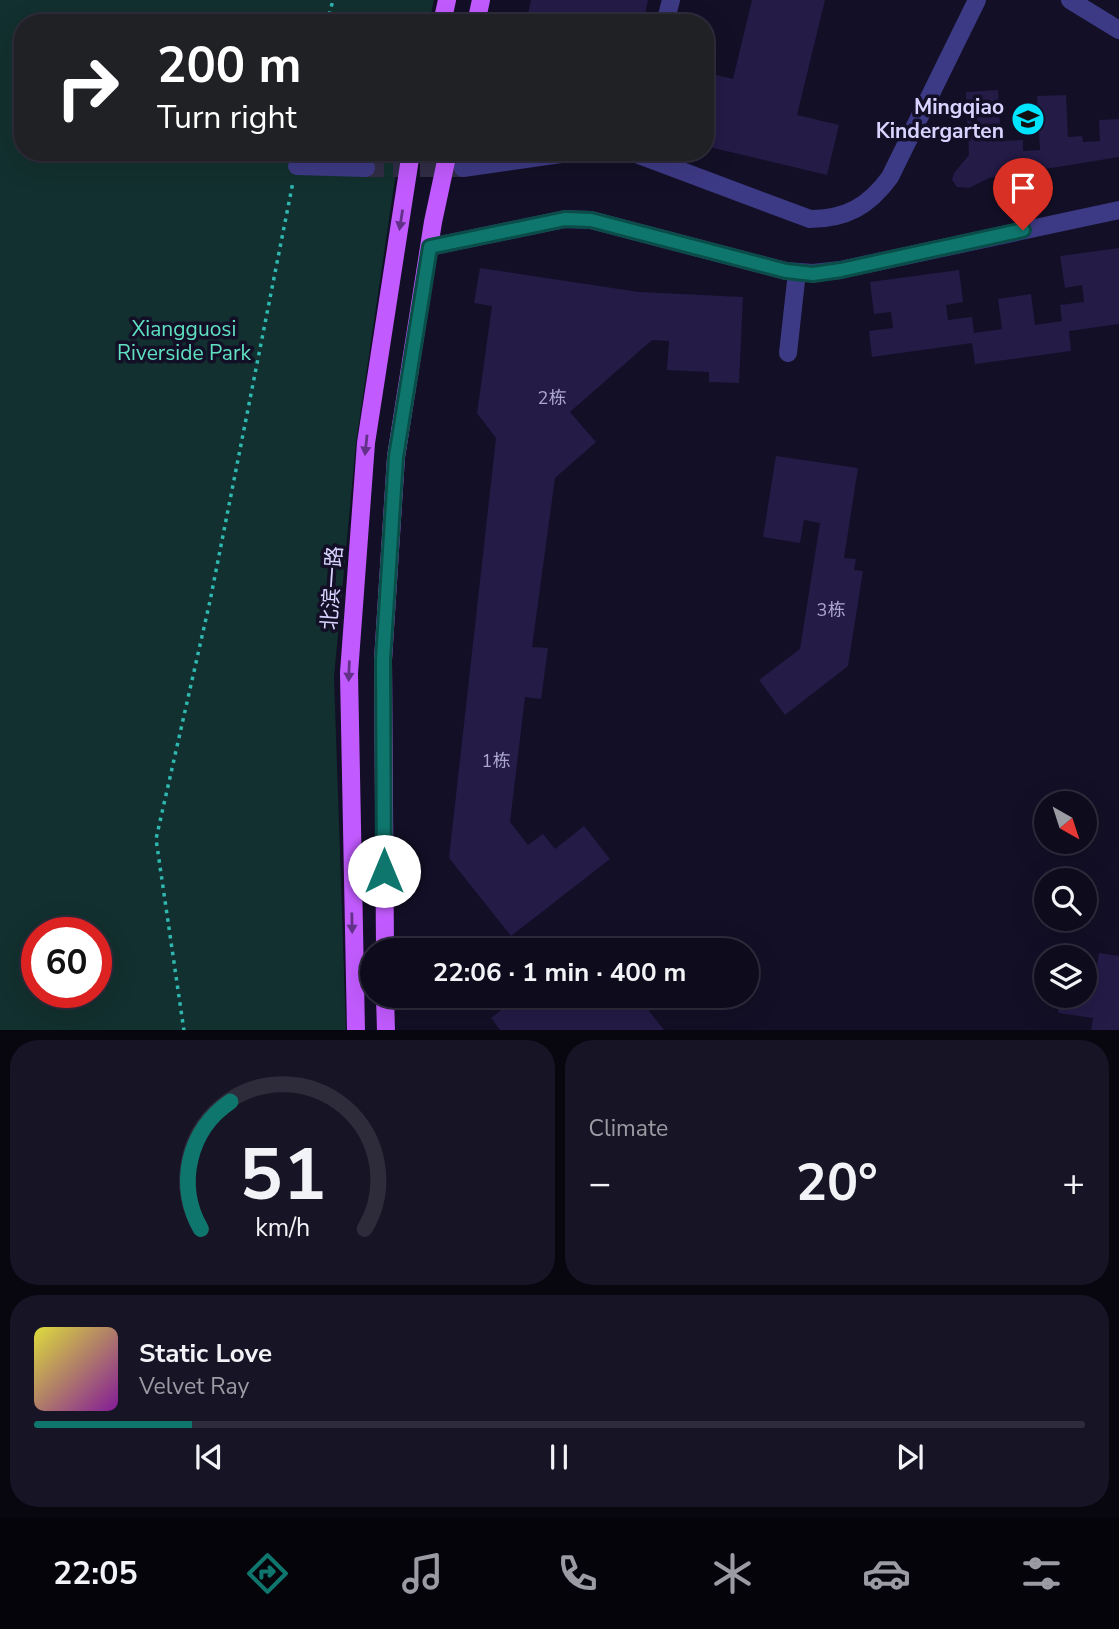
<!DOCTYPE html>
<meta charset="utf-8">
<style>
:root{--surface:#0e0b1c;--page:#171425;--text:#f1f3f6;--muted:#9b9ba3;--line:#2e2b3b;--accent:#0f766e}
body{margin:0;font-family:"Nunito Sans","Noto Sans SC",sans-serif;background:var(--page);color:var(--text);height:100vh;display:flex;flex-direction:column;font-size:26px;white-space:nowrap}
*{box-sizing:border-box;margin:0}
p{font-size:23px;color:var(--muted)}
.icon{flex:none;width:38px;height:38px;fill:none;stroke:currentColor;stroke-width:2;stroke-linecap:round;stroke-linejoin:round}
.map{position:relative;height:1030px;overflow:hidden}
.side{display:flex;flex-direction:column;gap:10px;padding:10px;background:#08060f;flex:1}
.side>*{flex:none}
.banner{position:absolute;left:14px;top:14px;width:700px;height:147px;border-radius:28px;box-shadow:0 7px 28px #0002,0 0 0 2px var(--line);background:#202124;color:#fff;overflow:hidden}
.needle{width:46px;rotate:141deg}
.tools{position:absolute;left:1034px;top:791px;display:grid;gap:14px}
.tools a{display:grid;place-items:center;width:63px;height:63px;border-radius:50%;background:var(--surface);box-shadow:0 7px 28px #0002,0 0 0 2px var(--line);font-size:35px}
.speed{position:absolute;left:21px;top:917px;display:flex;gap:14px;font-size:35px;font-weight:700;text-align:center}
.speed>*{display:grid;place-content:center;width:91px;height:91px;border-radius:50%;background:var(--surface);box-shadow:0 7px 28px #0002,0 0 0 2px var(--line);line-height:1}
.speed .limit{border:10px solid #d22;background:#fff;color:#111}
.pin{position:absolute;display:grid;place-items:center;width:60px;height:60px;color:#fff;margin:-72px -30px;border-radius:50% 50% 50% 0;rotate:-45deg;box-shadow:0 0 7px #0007}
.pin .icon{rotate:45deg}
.me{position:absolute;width:77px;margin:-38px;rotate:0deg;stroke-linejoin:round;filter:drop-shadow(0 0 5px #0008)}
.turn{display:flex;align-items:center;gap:24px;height:147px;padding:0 28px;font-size:32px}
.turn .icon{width:91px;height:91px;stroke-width:2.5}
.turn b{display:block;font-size:49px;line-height:60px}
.big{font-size:52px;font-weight:700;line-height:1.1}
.side .card{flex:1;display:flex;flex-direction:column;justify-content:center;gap:10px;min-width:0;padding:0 24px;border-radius:28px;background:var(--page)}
.side .dial{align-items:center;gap:0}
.dial svg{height:182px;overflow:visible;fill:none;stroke:var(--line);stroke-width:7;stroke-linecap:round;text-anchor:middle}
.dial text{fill:var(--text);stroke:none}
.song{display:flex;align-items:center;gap:21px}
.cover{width:84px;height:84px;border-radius:10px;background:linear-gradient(135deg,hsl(60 70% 55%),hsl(290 70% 35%))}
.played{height:7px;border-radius:4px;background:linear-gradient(90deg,var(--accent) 15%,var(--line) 15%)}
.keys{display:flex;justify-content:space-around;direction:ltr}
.heat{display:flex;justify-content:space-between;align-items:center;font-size:38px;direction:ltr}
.side .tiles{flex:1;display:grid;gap:10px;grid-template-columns:1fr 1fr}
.card:last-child{grid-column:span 2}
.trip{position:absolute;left:360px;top:938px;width:399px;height:70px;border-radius:35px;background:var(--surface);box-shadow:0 7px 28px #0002,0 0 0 2px var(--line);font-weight:700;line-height:70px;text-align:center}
.dock{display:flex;height:112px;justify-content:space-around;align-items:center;background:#06040b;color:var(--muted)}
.dock .icon{width:49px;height:49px}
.dock .on{color:var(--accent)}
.dock b{font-size:32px;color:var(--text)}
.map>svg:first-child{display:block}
.green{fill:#12302f;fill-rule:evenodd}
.building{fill:#241b47}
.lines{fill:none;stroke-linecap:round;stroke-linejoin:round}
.minor-tunnel{stroke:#312d47;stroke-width:18;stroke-dasharray:18 9;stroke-linecap:butt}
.path{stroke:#2fb8b0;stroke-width:3.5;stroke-dasharray:3.5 5;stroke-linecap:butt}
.minor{stroke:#3d3a85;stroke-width:18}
.major{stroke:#c25bff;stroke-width:18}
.oneway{fill:#623188}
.route-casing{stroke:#0a4d48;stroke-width:18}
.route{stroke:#0f766e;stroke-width:12}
.labels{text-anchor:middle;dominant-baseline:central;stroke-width:7;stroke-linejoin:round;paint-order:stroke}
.number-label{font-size:18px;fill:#aca6d1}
.poi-label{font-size:21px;font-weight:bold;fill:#d9d4ff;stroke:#130f26;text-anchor:end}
.park-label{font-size:21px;fill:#5fe0c0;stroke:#130f26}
.street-label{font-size:21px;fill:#d9d4ff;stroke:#130f26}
</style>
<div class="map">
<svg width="1119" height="1031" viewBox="0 0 1119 1031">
<rect width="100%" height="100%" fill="#130f26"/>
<path class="green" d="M0,0h434l-5,23h-406v129h376l-43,291 -22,234 12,353 -346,1zM37,933h59v59h-59z"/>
<g class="building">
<path d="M531,0h117l-5,23h-117z"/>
<path d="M752,0h73l-28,115 42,10 -12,50 -122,-29v-74l28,7z"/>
<path d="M998,90l3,51 22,-1v11l17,-1 -3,-54 29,-1 2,42 14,-1 1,6 17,-1 -1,-21 20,-1v38l-130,21 -20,10 -12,-1 -5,-7 2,-7 15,-18 -3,-63z"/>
<path d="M1119,248v76l-50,7 2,20 -96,13 -3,-21 -100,14 -3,-26 24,-3 -2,-16 -17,2 -4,-32 89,-12 4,32 -17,3 2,15 24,-3 2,16 28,-4 -4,-30 33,-5 4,31 27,-4 -2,-16 24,-3 -2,-17 -17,3 -5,-32z"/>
<path d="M480,268l159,24 104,5 -4,86 -30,-1v-10l-42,-2 2,-29 -17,-1 -82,72 26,30 -41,36 -23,169 16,1 -7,51 -16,-2 -15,125 18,23 15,-11 12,15 29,-23 26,33 -99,77 -62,-78 47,-420 -19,-25 15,-107 -18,-3z"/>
<path d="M776,456l82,12 -14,90 12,1 -2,11 9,1 -15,95 -63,49 -26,-35 41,-31 20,-126 -16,-3 -4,23 -37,-6z"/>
<path d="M591,938l10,12h-25z"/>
<path d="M1099,953l20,3v75h-28l2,-13 -35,-5 3,-17h24v-24l5,1 -2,11 6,1z"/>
<path d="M519,996h118l28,35h-164l-10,-13z"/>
</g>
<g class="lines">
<path class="minor-tunnel" d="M366,168h97"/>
<g class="path">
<path d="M327,23l6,-23"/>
<path d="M184,1031l-28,-192 54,-238 83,-419"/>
</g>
<g class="minor">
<path d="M1070,0l49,30"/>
<path d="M665,23l6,-23"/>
<path d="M631,152l179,67c36,0 59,-13 80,-42l87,-177"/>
<path d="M297,166l69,2"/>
<path d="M463,168l112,-16"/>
<path d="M430,247l135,-28 26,1 195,51 27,2 27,-3 279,-60"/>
<path d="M788,353l9,-81"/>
</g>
<g class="major">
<path d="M442,23l5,-23"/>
<path d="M476,23l5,-23"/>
<path d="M385,950l-2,-290 13,-203 37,-235 15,-70"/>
<path d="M385,996l1,35"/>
<path d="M356,1031l-7,-358 17,-230 45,-291"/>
</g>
</g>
<defs><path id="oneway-solid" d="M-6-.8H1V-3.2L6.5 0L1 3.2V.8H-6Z" transform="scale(1.75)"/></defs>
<g class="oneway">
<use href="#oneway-solid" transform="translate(401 220) rotate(99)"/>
<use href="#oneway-solid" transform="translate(366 445) rotate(96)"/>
<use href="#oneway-solid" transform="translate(349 671) rotate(92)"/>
<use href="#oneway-solid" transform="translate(352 923) rotate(89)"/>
</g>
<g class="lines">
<defs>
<path id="route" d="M384,871l-1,-211 13,-203 34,-210 135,-28 26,1 195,51 27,3 28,-4 182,-40"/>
</defs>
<use href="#route" class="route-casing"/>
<use href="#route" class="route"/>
</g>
<defs>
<symbol id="school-disc" viewBox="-11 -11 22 22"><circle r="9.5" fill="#00e5ff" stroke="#130f26"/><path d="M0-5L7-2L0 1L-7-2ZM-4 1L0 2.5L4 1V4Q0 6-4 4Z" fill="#111"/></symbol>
</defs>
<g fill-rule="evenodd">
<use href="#school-disc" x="1009" y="100" width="38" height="38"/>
</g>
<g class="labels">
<g class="number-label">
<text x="552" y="398">2栋</text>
<text x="831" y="610">3栋</text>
<text x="496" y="761">1栋</text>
</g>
<g class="poi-label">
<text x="1004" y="107">Mingqiao<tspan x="1004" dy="24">Kindergarten</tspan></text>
</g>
<g class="park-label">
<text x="184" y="329">Xiangguosi<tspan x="184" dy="24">Riverside Park</tspan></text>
</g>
<g class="street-label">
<text transform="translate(332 588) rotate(-86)">北滨一路</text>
</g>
</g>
</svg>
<div class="tools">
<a><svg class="needle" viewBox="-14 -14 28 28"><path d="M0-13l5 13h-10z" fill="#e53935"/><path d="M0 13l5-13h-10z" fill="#9b9ba3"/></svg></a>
<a><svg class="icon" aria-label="search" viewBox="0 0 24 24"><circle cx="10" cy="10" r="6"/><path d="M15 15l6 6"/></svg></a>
<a><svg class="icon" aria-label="layers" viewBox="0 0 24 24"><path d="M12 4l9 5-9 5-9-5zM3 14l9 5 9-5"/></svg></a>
</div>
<div class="speed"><div class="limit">60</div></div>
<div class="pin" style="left:1023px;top:230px;background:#d93025"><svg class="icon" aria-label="arrive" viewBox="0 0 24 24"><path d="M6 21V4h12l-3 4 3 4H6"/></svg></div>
<svg class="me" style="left:384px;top:871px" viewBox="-20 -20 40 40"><circle r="19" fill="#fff"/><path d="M0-13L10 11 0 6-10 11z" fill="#0f766e"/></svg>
<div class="trip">22:06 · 1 min · 400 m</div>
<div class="banner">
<div class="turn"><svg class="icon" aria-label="right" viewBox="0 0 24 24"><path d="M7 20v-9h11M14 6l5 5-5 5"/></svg><div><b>200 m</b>Turn right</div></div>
</div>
</div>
<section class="side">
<div class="tiles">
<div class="card dial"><svg viewBox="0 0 100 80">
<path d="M14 69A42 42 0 1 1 86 69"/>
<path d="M14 69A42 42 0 0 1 27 13" stroke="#0f766e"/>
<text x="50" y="56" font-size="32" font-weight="700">51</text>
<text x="50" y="72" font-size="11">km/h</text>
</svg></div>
<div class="card"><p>Climate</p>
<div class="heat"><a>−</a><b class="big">20°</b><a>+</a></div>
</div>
<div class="card">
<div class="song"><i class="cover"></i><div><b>Static Love</b><p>Velvet Ray</p></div></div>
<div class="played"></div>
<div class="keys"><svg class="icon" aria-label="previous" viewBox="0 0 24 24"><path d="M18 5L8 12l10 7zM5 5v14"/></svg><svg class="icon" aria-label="pause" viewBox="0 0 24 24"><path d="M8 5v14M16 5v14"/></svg><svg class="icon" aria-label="next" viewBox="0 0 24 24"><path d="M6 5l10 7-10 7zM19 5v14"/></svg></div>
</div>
</div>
</section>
<nav class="dock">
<b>22:05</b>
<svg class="icon on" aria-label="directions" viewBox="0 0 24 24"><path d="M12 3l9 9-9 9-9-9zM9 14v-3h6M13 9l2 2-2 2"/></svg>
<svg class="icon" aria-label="music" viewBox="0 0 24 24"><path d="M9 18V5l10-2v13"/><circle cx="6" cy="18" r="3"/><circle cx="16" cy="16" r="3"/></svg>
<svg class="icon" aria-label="phone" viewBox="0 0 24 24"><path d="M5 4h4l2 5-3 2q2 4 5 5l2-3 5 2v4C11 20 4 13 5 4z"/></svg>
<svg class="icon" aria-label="climate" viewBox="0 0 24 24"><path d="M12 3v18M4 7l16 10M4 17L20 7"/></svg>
<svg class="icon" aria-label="car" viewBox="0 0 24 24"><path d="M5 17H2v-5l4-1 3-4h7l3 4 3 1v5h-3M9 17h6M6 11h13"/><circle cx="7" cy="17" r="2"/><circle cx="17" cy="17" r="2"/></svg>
<svg class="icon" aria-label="filters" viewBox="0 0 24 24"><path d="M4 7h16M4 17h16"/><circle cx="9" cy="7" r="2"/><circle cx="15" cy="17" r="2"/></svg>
</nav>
